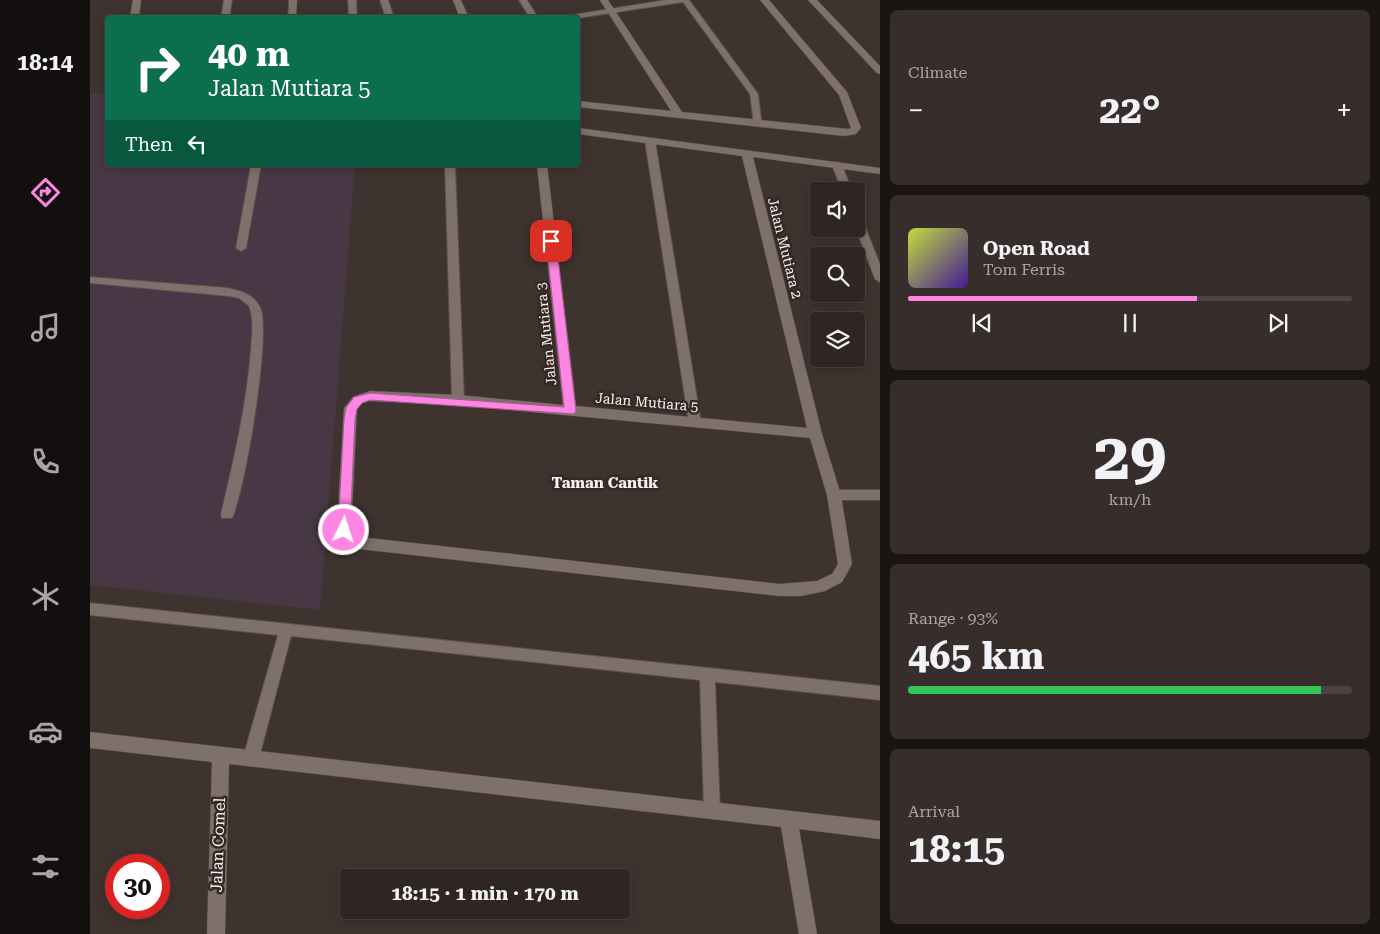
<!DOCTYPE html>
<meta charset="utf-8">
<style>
:root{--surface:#2f2623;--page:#372e2b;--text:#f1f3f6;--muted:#a7a5a6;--line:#4a4341;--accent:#fd86e2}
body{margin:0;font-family:"Roboto Serif",serif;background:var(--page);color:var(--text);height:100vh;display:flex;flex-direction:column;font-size:19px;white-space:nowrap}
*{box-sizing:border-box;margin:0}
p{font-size:16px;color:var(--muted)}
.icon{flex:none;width:28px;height:28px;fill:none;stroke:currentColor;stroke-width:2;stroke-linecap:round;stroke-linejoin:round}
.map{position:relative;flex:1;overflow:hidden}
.sheet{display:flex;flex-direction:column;gap:10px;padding:10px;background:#1a1513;width:500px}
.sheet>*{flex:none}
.hud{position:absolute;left:15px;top:15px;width:475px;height:152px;border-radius:5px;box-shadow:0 2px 12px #0003,0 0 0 1px var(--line);background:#0b6e4f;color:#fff;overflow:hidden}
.fabs{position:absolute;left:720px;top:182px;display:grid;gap:10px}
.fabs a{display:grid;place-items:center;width:55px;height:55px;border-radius:5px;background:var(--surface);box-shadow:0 2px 12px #0003,0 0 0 1px var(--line);font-size:25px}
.speed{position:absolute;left:15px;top:854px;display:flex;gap:10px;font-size:25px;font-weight:700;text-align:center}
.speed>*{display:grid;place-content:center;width:65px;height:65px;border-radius:50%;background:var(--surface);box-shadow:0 2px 12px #0003,0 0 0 1px var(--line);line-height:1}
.speed .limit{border:8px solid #d22;background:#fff;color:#111}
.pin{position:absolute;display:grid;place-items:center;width:42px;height:42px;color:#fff;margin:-21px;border-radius:10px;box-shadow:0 2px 8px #0006}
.me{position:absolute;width:55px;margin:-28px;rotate:4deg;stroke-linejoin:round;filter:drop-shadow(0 0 4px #0008)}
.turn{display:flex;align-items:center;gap:18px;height:105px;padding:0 20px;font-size:22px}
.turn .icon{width:65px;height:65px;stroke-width:2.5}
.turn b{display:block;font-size:35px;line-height:42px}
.then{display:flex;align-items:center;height:48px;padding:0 20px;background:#0003;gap:10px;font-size:19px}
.big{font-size:38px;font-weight:700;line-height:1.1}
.sheet .tile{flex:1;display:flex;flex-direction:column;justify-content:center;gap:8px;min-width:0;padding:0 18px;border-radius:8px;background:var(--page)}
.sheet .dial{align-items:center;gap:0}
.dial b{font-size:65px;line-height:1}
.song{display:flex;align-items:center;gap:15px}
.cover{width:60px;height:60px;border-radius:8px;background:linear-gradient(135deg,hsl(70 70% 55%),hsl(260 70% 35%))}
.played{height:5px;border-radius:2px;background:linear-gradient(90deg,var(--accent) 65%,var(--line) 65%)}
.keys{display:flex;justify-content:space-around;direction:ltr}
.heat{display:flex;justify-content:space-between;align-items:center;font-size:28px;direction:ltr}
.charge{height:8px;border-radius:4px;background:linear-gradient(90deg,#34c759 93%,var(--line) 0)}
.trip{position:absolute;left:250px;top:869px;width:290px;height:50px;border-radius:5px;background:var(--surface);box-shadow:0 2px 12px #0003,0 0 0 1px var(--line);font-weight:700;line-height:50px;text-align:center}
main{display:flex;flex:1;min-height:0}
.tabs{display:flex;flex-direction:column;width:90px;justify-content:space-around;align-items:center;background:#130f0e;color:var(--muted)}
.tabs .icon{width:35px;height:35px}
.tabs .active{color:var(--accent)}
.tabs b{font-size:22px;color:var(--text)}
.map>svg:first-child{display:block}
.industrial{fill:#483845}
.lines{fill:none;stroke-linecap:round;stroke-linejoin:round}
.service-casing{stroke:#594f4b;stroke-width:2}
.minor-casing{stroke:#594f4b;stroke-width:1}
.tertiary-casing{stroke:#594f4b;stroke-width:1}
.service{fill:#7e706b;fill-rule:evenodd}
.minor{fill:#7e706b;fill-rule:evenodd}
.tertiary{fill:#7e706b;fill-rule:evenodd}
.route{fill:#fd86e2;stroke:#a45793}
.labels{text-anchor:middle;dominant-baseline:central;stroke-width:5;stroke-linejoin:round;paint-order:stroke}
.street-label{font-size:14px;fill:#fbf3f0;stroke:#352925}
.neighbourhood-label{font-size:15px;font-weight:bold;fill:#fbf3f0;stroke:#352925}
.near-street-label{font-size:16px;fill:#fbf3f0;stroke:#352925}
</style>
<main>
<nav class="tabs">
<b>18:14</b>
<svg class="icon active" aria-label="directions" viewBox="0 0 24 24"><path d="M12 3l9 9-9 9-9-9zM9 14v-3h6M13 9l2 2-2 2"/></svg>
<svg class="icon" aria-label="music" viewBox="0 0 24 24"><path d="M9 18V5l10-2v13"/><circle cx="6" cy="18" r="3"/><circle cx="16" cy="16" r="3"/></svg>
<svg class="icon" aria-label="phone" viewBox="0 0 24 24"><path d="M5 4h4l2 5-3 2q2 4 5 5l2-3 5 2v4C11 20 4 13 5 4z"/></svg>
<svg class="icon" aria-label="climate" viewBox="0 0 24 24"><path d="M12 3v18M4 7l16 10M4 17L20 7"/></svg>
<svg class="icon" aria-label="car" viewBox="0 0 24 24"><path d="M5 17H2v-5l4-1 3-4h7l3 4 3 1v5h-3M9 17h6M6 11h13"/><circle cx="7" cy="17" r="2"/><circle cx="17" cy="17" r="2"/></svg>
<svg class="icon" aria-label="filters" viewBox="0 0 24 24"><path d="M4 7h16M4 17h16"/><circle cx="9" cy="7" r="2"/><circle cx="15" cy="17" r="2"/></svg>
</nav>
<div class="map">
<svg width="790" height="934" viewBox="0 0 790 934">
<rect width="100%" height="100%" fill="#3f332f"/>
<path class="industrial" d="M0,93l17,1 1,71h247l-35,445 -230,-25z"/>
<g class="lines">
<defs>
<g id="service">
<path d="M134,0h8l-3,18h-8z"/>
<path d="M258,0h8l1,18h-8z"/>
<path d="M290,0h8l6,18h-8z"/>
<path d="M429,0h8l11,18h-8z"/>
<path d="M576,0h23l69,94 4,33 -8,-2 -4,-31 -67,-92 -105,16h-24z"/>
<path d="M560,138l5,3 46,282 -6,4 -6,-4 -44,-282z"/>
<path d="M747,162l5,3 10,26h-10l-10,-26z"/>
<path d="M161,165h10l-15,83 -5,3 -5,-3z"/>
<path d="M355,165h10l9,235 -6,4 -6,-4z"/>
<path d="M766,213l5,3 19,49v17l-5,-3 -19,-50z"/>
<path d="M0,277l138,11c13,3 25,6 32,19 12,24 -15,184 -28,211h-10l-1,-4c13,-55 26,-110 30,-166 1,-14 3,-29 -2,-42l-10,-8 -11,-2 -138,-13z"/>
<path d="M744,490h46v10h-46l-5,-2 -1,-3 1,-3z"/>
<path d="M0,603l790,83v14l-165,-18 5,129 -2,5 -6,3 -6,-3 -2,-5 -4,-131 -409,-44 -32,122 -3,5 -5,2 -5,-2 -3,-5 35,-123 -188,-20z"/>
</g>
<g id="minor">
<path d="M43,0h8l-2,18h-9z"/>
<path d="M199,0h8l-1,18h-8z"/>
<path d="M363,0h8l8,18h-9z"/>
<path d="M510,0h8l74,112 167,17 2,-1 -12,-33 -79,-95h9l78,92 14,36 -5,6 -12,2 -266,-29v-6l93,10z"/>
<path d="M488,128l302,40v6l-127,-17 69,277 19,61 11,69 -10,18 -17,9 -24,5h-22l-420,-47 -15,-6 -7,-13 7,-122 9,-11 17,-6 88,4 105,10 -26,-240h10l29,241 231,22 -65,-272 -164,-22zM280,401l88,4 352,33 17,57 11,69 -6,10 -15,7 -38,3 -419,-47 -6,-2 -3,-5 6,-121 6,-6z"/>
<path d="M0,732l790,89v18l-81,-10 18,105h-18l-18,-107 -552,-63 -4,170h-18l5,-172 -122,-14z"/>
</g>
<path id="tertiary" d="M718,0h9l63,66v8l-3,-1z"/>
</defs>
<use href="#service" class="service-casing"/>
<use href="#minor" class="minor-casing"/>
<use href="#tertiary" class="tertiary-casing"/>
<use href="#service" class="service"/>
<use href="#minor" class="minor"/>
<use href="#tertiary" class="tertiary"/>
</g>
<path class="route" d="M461,238l5,3 20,170 -2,3 -204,-14 -8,3 -5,6 -2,10 -5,111 -2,3h-8l-2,-3 6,-111 2,-11 8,-11 16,-4 194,14 -18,-166z"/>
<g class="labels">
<g class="street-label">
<text transform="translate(695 248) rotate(76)">Jalan Mutiara 2</text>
<text transform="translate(456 334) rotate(-96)">Jalan Mutiara 3</text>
<text transform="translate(557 402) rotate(5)">Jalan Mutiara 5</text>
</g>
<g class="neighbourhood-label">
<text x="515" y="483">Taman Cantik</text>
</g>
<g class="near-street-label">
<text transform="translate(128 845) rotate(-88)">Jalan Comel</text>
</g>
</g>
</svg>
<div class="fabs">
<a><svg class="icon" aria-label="sound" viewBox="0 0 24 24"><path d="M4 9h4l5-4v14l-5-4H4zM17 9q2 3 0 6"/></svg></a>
<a><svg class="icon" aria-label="search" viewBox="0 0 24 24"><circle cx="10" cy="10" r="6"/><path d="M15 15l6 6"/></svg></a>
<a><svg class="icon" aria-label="layers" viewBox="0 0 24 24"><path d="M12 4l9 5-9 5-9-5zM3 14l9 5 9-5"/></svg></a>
</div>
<div class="speed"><div class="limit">30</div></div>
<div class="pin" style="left:461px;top:241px;background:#d93025"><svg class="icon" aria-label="arrive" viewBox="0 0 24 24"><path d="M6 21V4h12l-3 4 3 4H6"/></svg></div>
<svg class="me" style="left:254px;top:530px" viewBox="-20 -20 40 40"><circle r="17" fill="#fd86e2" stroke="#fff" stroke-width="3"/><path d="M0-11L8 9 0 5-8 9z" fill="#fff"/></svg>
<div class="trip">18:15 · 1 min · 170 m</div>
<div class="hud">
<div class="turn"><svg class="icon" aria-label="right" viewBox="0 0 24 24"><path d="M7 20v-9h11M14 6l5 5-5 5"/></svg><div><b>40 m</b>Jalan Mutiara 5</div></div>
<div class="then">Then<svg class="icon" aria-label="left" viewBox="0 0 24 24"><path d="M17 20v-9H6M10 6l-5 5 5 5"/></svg></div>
</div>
</div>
<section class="sheet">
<div class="tile"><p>Climate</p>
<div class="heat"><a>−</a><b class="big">22°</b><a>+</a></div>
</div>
<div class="tile">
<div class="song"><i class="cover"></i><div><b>Open Road</b><p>Tom Ferris</p></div></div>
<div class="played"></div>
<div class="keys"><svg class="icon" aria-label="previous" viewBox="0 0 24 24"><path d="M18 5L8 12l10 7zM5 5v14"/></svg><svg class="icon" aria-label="pause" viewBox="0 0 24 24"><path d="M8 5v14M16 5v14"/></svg><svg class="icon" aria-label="next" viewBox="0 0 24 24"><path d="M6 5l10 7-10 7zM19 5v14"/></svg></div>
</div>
<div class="tile dial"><b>29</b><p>km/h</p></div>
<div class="tile"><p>Range · 93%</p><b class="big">465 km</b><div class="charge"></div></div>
<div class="tile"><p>Arrival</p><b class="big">18:15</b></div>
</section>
</main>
